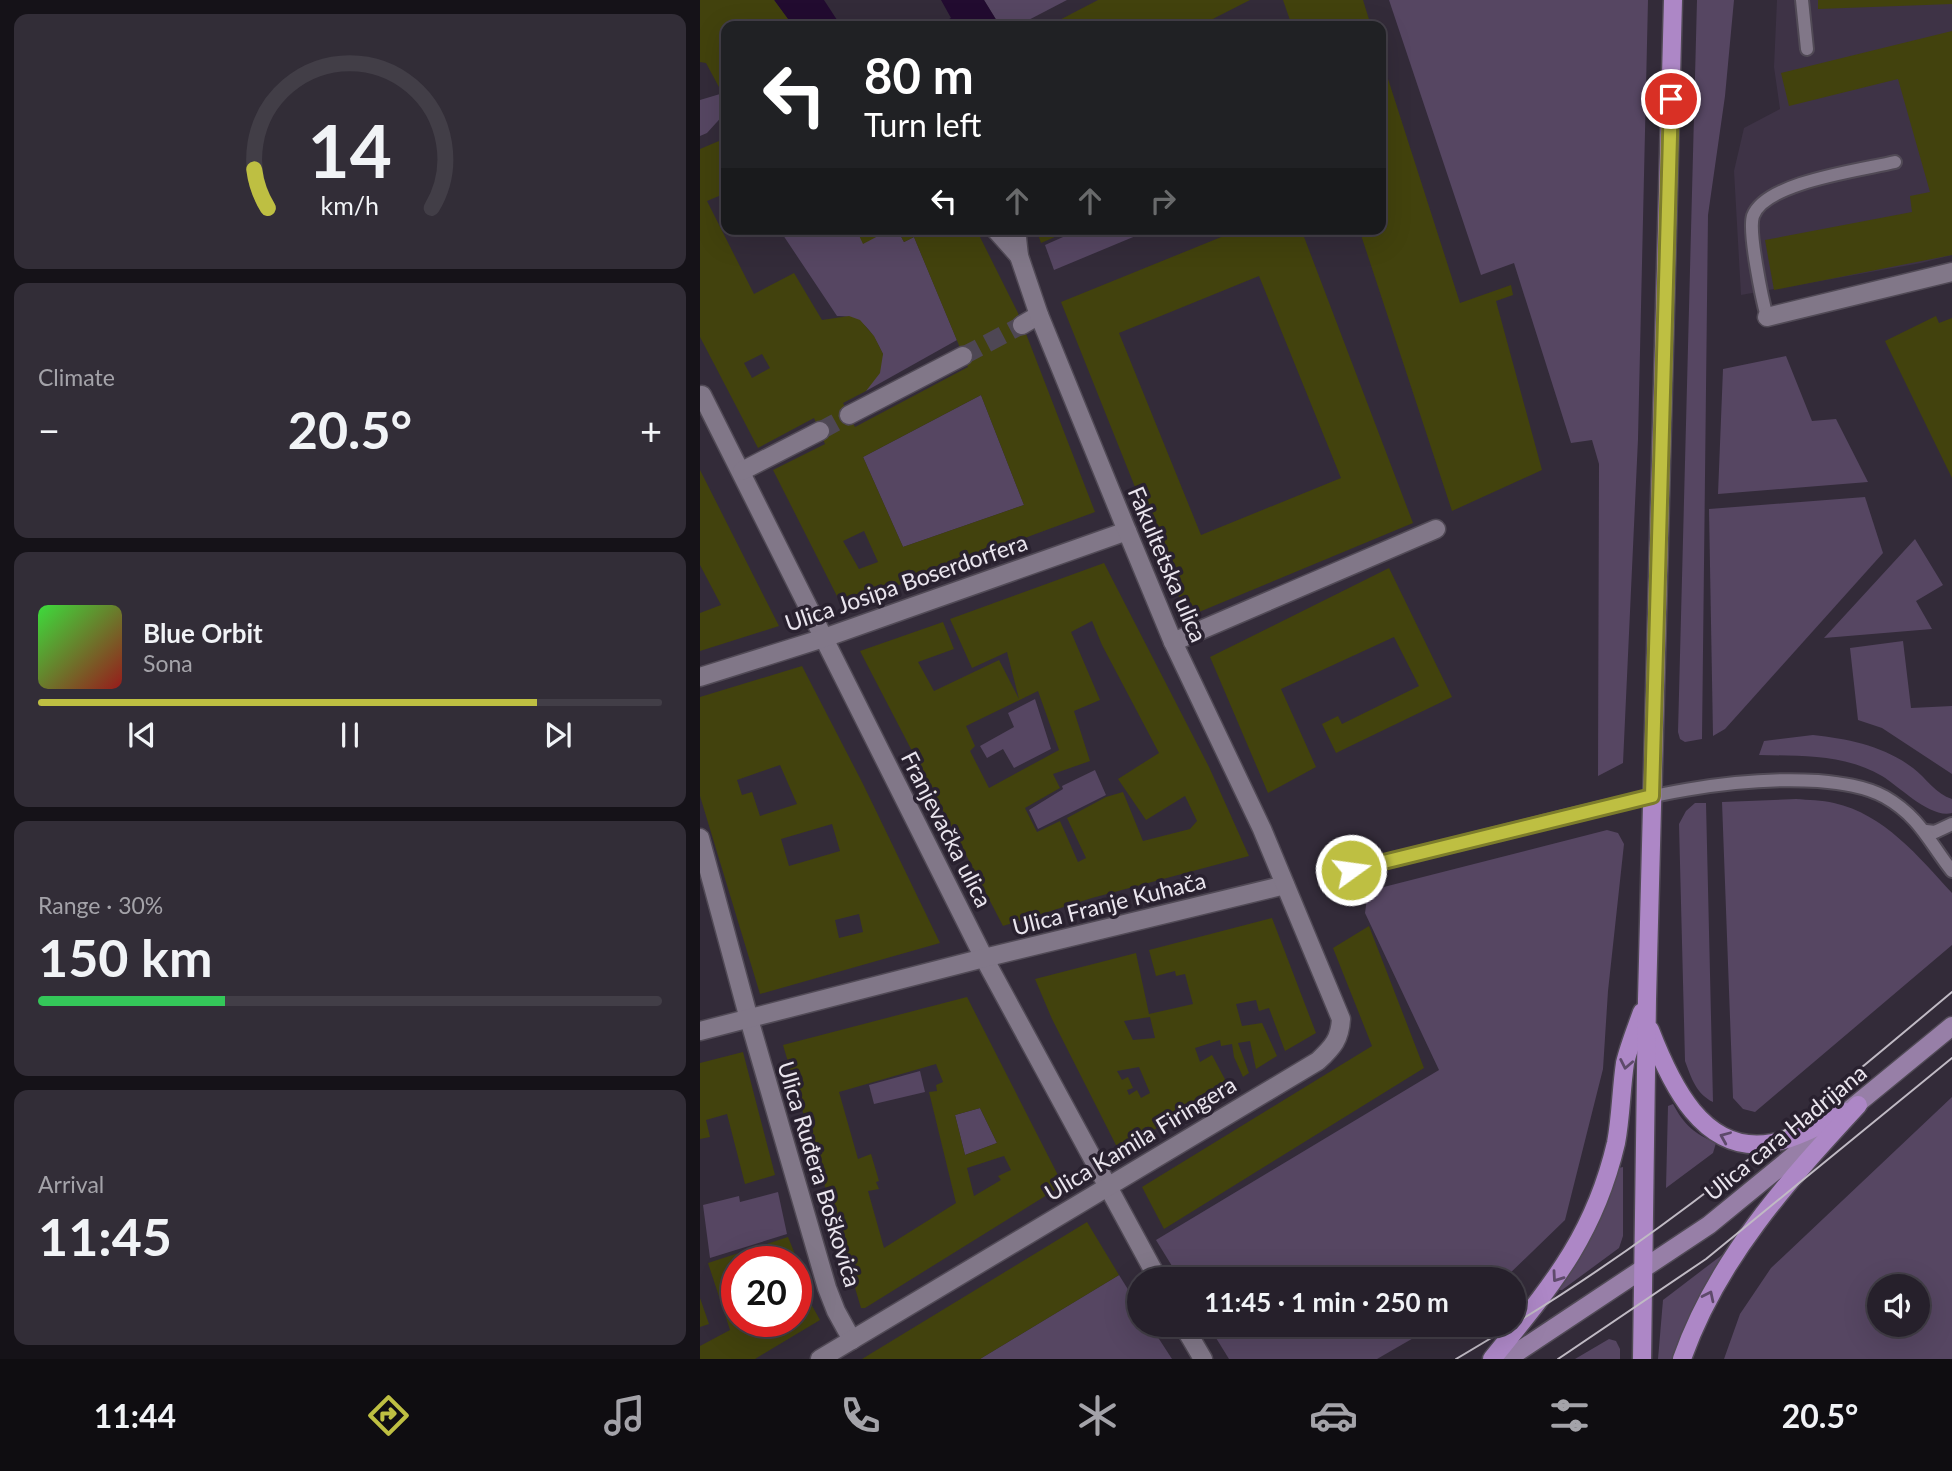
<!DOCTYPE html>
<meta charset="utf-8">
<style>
:root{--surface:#26202b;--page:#322d37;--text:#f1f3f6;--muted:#a4a3a9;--line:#423e47;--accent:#bebf42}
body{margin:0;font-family:Lato,sans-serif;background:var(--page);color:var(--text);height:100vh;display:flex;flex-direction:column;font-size:26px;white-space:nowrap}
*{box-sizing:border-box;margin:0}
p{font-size:23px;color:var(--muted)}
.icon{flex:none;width:38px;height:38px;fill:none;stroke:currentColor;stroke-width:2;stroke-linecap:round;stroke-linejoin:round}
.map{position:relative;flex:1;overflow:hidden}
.drawer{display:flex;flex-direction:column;gap:14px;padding:14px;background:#151218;width:700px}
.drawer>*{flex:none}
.guide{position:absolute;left:21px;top:21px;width:665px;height:214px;border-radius:14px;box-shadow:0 7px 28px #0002,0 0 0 2px var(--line);background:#202124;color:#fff;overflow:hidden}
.controls{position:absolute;left:1167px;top:1274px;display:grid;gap:14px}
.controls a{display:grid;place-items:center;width:63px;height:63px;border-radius:50%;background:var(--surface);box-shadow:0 7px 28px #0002,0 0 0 2px var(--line);font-size:35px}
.speed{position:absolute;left:21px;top:1246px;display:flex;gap:14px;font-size:35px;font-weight:700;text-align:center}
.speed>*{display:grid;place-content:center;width:91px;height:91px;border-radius:50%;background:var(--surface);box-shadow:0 7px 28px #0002,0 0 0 2px var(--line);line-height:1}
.speed .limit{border:10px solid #d22;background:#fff;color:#111}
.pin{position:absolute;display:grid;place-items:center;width:60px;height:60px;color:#fff;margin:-30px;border:4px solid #fff;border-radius:50%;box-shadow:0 2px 7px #0007}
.me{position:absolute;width:77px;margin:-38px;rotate:76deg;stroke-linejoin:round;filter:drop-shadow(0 0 5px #0008)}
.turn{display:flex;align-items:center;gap:24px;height:147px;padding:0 28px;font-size:32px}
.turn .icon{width:91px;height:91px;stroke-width:2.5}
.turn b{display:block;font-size:49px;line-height:60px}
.lanes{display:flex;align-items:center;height:66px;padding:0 28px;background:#0003;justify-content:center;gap:35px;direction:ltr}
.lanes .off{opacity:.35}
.big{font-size:52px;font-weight:700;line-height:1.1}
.drawer .tile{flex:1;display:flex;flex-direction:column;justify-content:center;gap:10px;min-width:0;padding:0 24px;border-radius:14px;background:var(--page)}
.drawer .dial{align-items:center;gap:0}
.dial svg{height:182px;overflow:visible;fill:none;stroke:var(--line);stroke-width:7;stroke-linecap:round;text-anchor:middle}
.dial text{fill:var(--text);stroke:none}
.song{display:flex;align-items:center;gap:21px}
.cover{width:84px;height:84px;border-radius:10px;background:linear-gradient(135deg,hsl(120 70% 55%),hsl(0 70% 35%))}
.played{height:7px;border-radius:4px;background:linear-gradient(90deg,var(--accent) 80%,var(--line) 80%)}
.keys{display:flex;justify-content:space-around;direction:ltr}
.heat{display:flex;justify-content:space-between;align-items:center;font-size:38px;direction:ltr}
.charge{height:10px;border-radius:5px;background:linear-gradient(90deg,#34c759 30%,var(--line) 0)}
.trip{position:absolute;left:427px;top:1267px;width:399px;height:70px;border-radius:35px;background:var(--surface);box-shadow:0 7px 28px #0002,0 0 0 2px var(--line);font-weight:700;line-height:70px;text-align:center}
.menu{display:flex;height:112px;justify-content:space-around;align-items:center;background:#0f0d11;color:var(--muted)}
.menu .icon{width:49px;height:49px}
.menu .active{color:var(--accent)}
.menu b{font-size:32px;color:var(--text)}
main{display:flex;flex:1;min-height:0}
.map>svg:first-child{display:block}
.built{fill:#3e3346}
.green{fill:#564662;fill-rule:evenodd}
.water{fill:#220b30}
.building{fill:#42420d;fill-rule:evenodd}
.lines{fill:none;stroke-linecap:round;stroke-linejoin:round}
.street-tunnel{stroke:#4e4754;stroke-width:18;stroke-dasharray:18 9;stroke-linecap:butt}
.lane-casing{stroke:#514a56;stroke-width:16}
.street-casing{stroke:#514a56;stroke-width:21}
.secondary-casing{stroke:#514a56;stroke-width:21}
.primary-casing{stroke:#514a56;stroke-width:21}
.lane{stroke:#817788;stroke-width:12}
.street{stroke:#817788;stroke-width:18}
.secondary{stroke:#977fa7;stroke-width:18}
.primary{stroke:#ad87c6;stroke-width:18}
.tram{stroke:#c0bac4;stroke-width:2}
.oneway{stroke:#5e4a6b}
.route-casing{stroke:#7c7c2b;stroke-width:18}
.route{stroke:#bebf42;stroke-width:12}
.labels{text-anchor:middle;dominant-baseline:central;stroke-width:7;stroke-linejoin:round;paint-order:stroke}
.street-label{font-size:23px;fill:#eae5ee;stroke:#29212f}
</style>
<main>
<section class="drawer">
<div class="tile dial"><svg viewBox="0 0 100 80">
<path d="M14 69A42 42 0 1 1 86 69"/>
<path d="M14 69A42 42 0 0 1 8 52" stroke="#bebf42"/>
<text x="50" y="56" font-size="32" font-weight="700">14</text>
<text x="50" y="72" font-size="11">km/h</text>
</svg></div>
<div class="tile"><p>Climate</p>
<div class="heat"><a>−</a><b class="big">20.5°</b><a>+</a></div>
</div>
<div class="tile">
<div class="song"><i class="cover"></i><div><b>Blue Orbit</b><p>Sona</p></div></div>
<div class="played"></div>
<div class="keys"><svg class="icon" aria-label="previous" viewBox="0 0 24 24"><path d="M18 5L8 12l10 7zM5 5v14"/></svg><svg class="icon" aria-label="pause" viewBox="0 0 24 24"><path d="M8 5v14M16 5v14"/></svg><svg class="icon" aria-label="next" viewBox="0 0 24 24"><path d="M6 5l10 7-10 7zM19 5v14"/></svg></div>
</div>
<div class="tile"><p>Range · 30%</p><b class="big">150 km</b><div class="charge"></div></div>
<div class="tile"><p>Arrival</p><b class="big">11:45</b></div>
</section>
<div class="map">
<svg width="1252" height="1359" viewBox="0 0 1252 1359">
<rect width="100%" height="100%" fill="#332b39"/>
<path class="built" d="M1077,0h175v255l-31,8 -180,32 -7,-124 10,-43 36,-19 -6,-42z"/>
<g class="green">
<path d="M284,0h83l-50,26h-17z"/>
<path d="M689,0h259l-10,439 -15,324 -25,13 1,-312 -7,-24 -21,3 -57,-180 -33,12z"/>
<path d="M997,0h37l-9,96 -17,119 -6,524 -17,3 -5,-3 -2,-7z"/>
<path d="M20,94h6v18l-19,21 -7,3v-36z"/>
<path d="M79,229h118l7,13 10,-5 43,103 -91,51 17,-37c-10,-21 -20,-39 -46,-38z"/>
<path d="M381,229h69v1l-96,40 -9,-25z"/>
<path d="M1086,356l26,65 24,-2 32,63 -150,12 5,-125z"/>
<path d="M281,395l43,110 -121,42 -40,-90z"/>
<path d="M1165,497l18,56 -158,176 -12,7 -4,-227z"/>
<path d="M1215,539l28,46 -27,16 16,28 -108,9z"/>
<path d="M1203,641l8,67 41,-2v68l-70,-46 -24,-8 -8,-72z"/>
<path d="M335,699l16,50 -37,19 -11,-19 -16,9 -7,-12 34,-19 -6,-14z"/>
<path d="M1113,735c36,4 71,11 100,33 13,10 23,26 39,31v14c-21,6 -52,-26 -70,-37 -37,-22 -82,-20 -123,-21l5,-14z"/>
<path d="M395,770l11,25 -68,34 -9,-19 34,-21 -1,-3z"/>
<path d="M1096,799c12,1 26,1 38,4 50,11 85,54 118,90v52l-197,167 -12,-3 -10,-11 -11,-296z"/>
<path d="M995,803h11l7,299c-17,-8 -22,-25 -28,-41l-6,-237 7,-13z"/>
<path d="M907,830l11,3 6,11 -16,147 -5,78 -38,151 -61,59h-324l-24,-39 283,-170 -74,-157 3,-22z"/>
<path d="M220,1071l5,21 -51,12 -5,-19z"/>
<path d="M1252,1097v262h-228l16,-45 31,-46zM1180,1286h38v39h-38z"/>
<path d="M973,1104c11,21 22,30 43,39l-3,10 -47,35 2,-82z"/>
<path d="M280,1108l17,35 -32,12 -10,-40z"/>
<path d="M923,1167v69l-4,12 -57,42h-3l51,-100 9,-22z"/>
<path d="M78,1192l9,42 -77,24 -7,-53 36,-9 1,6z"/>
<path d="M1022,1255l2,2 -50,102h-16l5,-59z"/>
<path d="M419,1275l20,32v18h11l22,34h-192z"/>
<path d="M508,1325h228l-59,34h-148z"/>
<path d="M909,1339l7,2 4,8v10h-45z"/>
</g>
<g class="water">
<path d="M74,0h50l17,26h-48z"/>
<path d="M241,0h43l16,26h-64l15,-8z"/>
</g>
<g class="building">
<path d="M0,0h74l19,26h-67v63h-6l-14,-26 -6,-1z"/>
<path d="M398,0h152l-51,26h-151z"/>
<path d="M583,0h80l8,26h-79z"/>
<path d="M1118,0h134v4l-134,5z"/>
<path d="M1252,31v224l-178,35 -9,-50 147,-28 -2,-16 20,-4 -32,-113 -109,27 -8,-33z"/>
<path d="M681,57l79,246 51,-18 2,10 -17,6 46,169 -90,41 -93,-282h22z"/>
<path d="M26,138v55l-19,8 47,93 40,-21 28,47 27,-4 11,4 14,16 9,18 -3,19 -14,18 -23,12 12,24 113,-60 -54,-130 -10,5 -7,-13h79l42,84 77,199 -253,94 -69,-136 52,-26 -11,-26 -56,30 -58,-111v-188zM62,354l8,14 -18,10 -8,-15zM281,395l43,110 -121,42 -40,-90zM164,531l14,31 -19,7 -16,-28z"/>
<path d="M156,229h20l4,6 -17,9z"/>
<path d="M336,229h37l-32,14z"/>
<path d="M541,229h60l112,294 -226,94 -126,-315zM559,276l82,202 -140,57 -82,-202z"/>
<path d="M1236,316l3,7 13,-5v160l-67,-137z"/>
<path d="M0,470l79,156 -79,25v-38l21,-8 -21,-40z"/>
<path d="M404,563l105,204 40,89 -157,42 -89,28 -143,-275 83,-29 11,27 -36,13 16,29 65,-31 20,39 -12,-47 -35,16 -22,-49zM392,621l10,24 57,108 -41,26 28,41 39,-24 12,25 -7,8 -47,12 -20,-49 -17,5 -39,21 19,40 -8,4 -18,-41 -23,11 -12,-24 35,-20 -7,-14 37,-13 -16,-50 26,-11 -29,-68zM338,691l21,59 -70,38 -19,-37 5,-5 -9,-20z"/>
<path d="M689,568l63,129 -116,56 -14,-29 16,-8 4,8 77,-38 -25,-49 -113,52 35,78 -48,26 -58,-136z"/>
<path d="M102,666l61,118 77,159 -180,51 -60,-198v-99zM80,765l17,39 -37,12 -8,-24 -10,3 -5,-15zM132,824l8,27 -51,15 -8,-27zM159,914l4,18 -24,6 -4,-18z"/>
<path d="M572,918l44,115 -31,18 -16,-43 -10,3 -3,-11 -20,4 6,22 20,-3 15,33 -21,13 -6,-28 -12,2 11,30 -6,4 -9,-20 -2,-13 -11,2 -1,-6 -25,8 5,14 12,-7 16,30 -109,66 -67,-132 -17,-40 101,-26 13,61 44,-10 -8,-30 -9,2 -1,-5 -19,5 -7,-26zM450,1017l5,21 -22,2 -9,-19zM439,1067l11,26 -9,5 -4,-8 -8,5 -2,-5 6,-2 -5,-11 -6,3 -5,-9z"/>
<path d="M669,926l55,142 -260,161 -22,-42 230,-141 -39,-98z"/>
<path d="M267,997l96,188 -198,123h-4l-78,-263zM236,1064l7,18 -7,3 1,6 -8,1 27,111 -72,45 -16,-57 11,-2 -3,-7 3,-1 -8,-27 -13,5 -19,-67zM280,1108l17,35 -32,12 -10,-40zM304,1156l7,14 -13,6 3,4 -27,16 -7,-28z"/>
<path d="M43,1052l32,123 -30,9 -18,-70 -21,6 4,17 -10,2v-76z"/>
<path d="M387,1222l32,53 -139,84h-118z"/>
<path d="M88,1237l13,32 -5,1v-8h-59v59h21l1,2 37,-2v-20l10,-6 14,25 -65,39h-55v-13l30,-16 -22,-67z"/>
<path d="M0,1298l9,26 -9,3z"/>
</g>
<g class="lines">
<g class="street-tunnel">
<path d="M263,356l59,-31"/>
<path d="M120,431l29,-16"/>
</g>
<defs>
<g id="lane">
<path d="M1102,0l5,49"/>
<path d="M1067,317c-5,-18 -19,-86 -14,-101 12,-34 109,-46 142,-54"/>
<path d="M1226,831l9,1 17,-8"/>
<path d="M651,870c60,-15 120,-30 180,-45 94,-23 189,-50 287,-44 22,2 47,5 67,16 35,20 44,45 67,74"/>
</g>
<g id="street">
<path d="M295,229l24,27"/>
<path d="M1067,317l185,-45"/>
<path d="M322,325l17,-10"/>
<path d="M2,395l282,563 174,321"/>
<path d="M149,415l114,-59"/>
<path d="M42,471l78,-40"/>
<path d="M473,642l263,-113"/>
<path d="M0,677l124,-39 303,-107"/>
<path d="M0,838l49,181 78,269 9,23 16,29"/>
<path d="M0,1031l284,-73 301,-73"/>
<path d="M483,1325l20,34"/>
<path d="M120,1359l498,-298c15,-14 22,-22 23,-42l-79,-190 -89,-187 -46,-111 -88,-216 -20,-59 -3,-27"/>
</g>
<path id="secondary" d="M807,1359l202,-134 243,-199"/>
<g id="primary">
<path d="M950,1030c20,52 53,126 122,113 25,-5 50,-19 74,-31"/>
<path d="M792,1359c59,-73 102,-122 124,-216 5,-26 5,-53 9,-80 4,-17 11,-34 17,-51"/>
<path d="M942,1359l5,-360 26,-999"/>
<path d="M982,1359c35,-100 105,-177 176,-254"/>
</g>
</defs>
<use href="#lane" class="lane-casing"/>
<use href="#street" class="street-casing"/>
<use href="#secondary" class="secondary-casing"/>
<use href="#primary" class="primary-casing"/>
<use href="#lane" class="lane"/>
<use href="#street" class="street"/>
<use href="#secondary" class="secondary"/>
<use href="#primary" class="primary"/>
<g class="tram">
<path d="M814,1324c158,-95 297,-214 438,-332"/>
<path d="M756,1359l57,-34"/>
<path d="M858,1359l148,-100 246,-201"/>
</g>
</g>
<defs><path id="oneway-chevron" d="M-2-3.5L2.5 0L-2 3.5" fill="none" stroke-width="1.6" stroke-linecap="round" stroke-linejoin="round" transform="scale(1.75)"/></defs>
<g class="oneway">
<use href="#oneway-chevron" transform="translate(926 1064) rotate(101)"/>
<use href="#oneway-chevron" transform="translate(1025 1137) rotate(-157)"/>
<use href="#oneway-chevron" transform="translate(857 1277) rotate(125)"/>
<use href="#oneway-chevron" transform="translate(1009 1296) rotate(-64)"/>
</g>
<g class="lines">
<defs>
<path id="route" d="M651,870l301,-74 19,-697"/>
</defs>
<use href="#route" class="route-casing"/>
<use href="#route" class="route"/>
</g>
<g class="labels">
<g class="street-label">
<text transform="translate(468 564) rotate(67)">Fakultetska ulica</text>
<text transform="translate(206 582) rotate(-19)">Ulica Josipa Boserdorfera</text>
<text transform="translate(247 829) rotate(63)">Franjevačka ulica</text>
<text transform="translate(409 903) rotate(-14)">Ulica Franje Kuhača</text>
<text transform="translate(1085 1132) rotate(-39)">Ulica cara Hadrijana</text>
<text transform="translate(440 1138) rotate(-31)">Ulica Kamila Firingera</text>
<text transform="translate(120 1174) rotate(73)">Ulica Ruđera Boškovića</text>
</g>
</g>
</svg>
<div class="controls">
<a><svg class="icon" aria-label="sound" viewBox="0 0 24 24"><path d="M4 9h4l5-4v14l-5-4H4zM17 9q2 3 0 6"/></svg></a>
</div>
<div class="speed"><div class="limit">20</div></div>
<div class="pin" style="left:971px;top:99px;background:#d93025"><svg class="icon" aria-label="arrive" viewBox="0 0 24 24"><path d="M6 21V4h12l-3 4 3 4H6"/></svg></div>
<svg class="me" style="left:651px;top:870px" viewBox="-20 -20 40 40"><circle r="17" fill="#bebf42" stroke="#fff" stroke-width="3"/><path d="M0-11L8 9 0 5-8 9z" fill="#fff"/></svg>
<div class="trip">11:45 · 1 min · 250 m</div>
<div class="guide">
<div class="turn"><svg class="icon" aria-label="left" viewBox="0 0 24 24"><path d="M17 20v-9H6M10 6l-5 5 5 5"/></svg><div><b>80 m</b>Turn left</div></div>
<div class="lanes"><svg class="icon" aria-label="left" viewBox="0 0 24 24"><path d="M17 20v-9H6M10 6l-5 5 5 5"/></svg><svg class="icon off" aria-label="ahead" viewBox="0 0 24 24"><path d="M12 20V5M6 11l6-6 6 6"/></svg><svg class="icon off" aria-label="ahead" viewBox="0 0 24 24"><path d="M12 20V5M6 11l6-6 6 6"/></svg><svg class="icon off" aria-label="right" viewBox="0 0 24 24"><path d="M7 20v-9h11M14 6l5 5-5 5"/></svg></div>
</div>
</div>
</main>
<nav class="menu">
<b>11:44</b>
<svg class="icon active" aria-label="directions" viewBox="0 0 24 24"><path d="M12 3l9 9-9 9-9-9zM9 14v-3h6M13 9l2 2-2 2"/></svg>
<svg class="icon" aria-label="music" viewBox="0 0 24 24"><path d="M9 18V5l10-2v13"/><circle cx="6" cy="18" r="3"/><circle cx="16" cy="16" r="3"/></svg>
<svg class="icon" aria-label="phone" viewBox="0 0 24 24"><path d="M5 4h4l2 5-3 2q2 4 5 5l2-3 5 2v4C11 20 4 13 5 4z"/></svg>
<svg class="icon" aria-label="climate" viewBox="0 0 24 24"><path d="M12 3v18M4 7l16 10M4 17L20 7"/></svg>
<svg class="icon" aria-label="car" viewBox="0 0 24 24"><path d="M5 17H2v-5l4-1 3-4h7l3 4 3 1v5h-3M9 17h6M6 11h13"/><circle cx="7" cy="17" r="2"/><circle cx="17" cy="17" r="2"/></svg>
<svg class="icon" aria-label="filters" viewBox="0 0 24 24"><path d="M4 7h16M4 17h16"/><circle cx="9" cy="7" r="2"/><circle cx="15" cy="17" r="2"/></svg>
<b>20.5°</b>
</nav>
